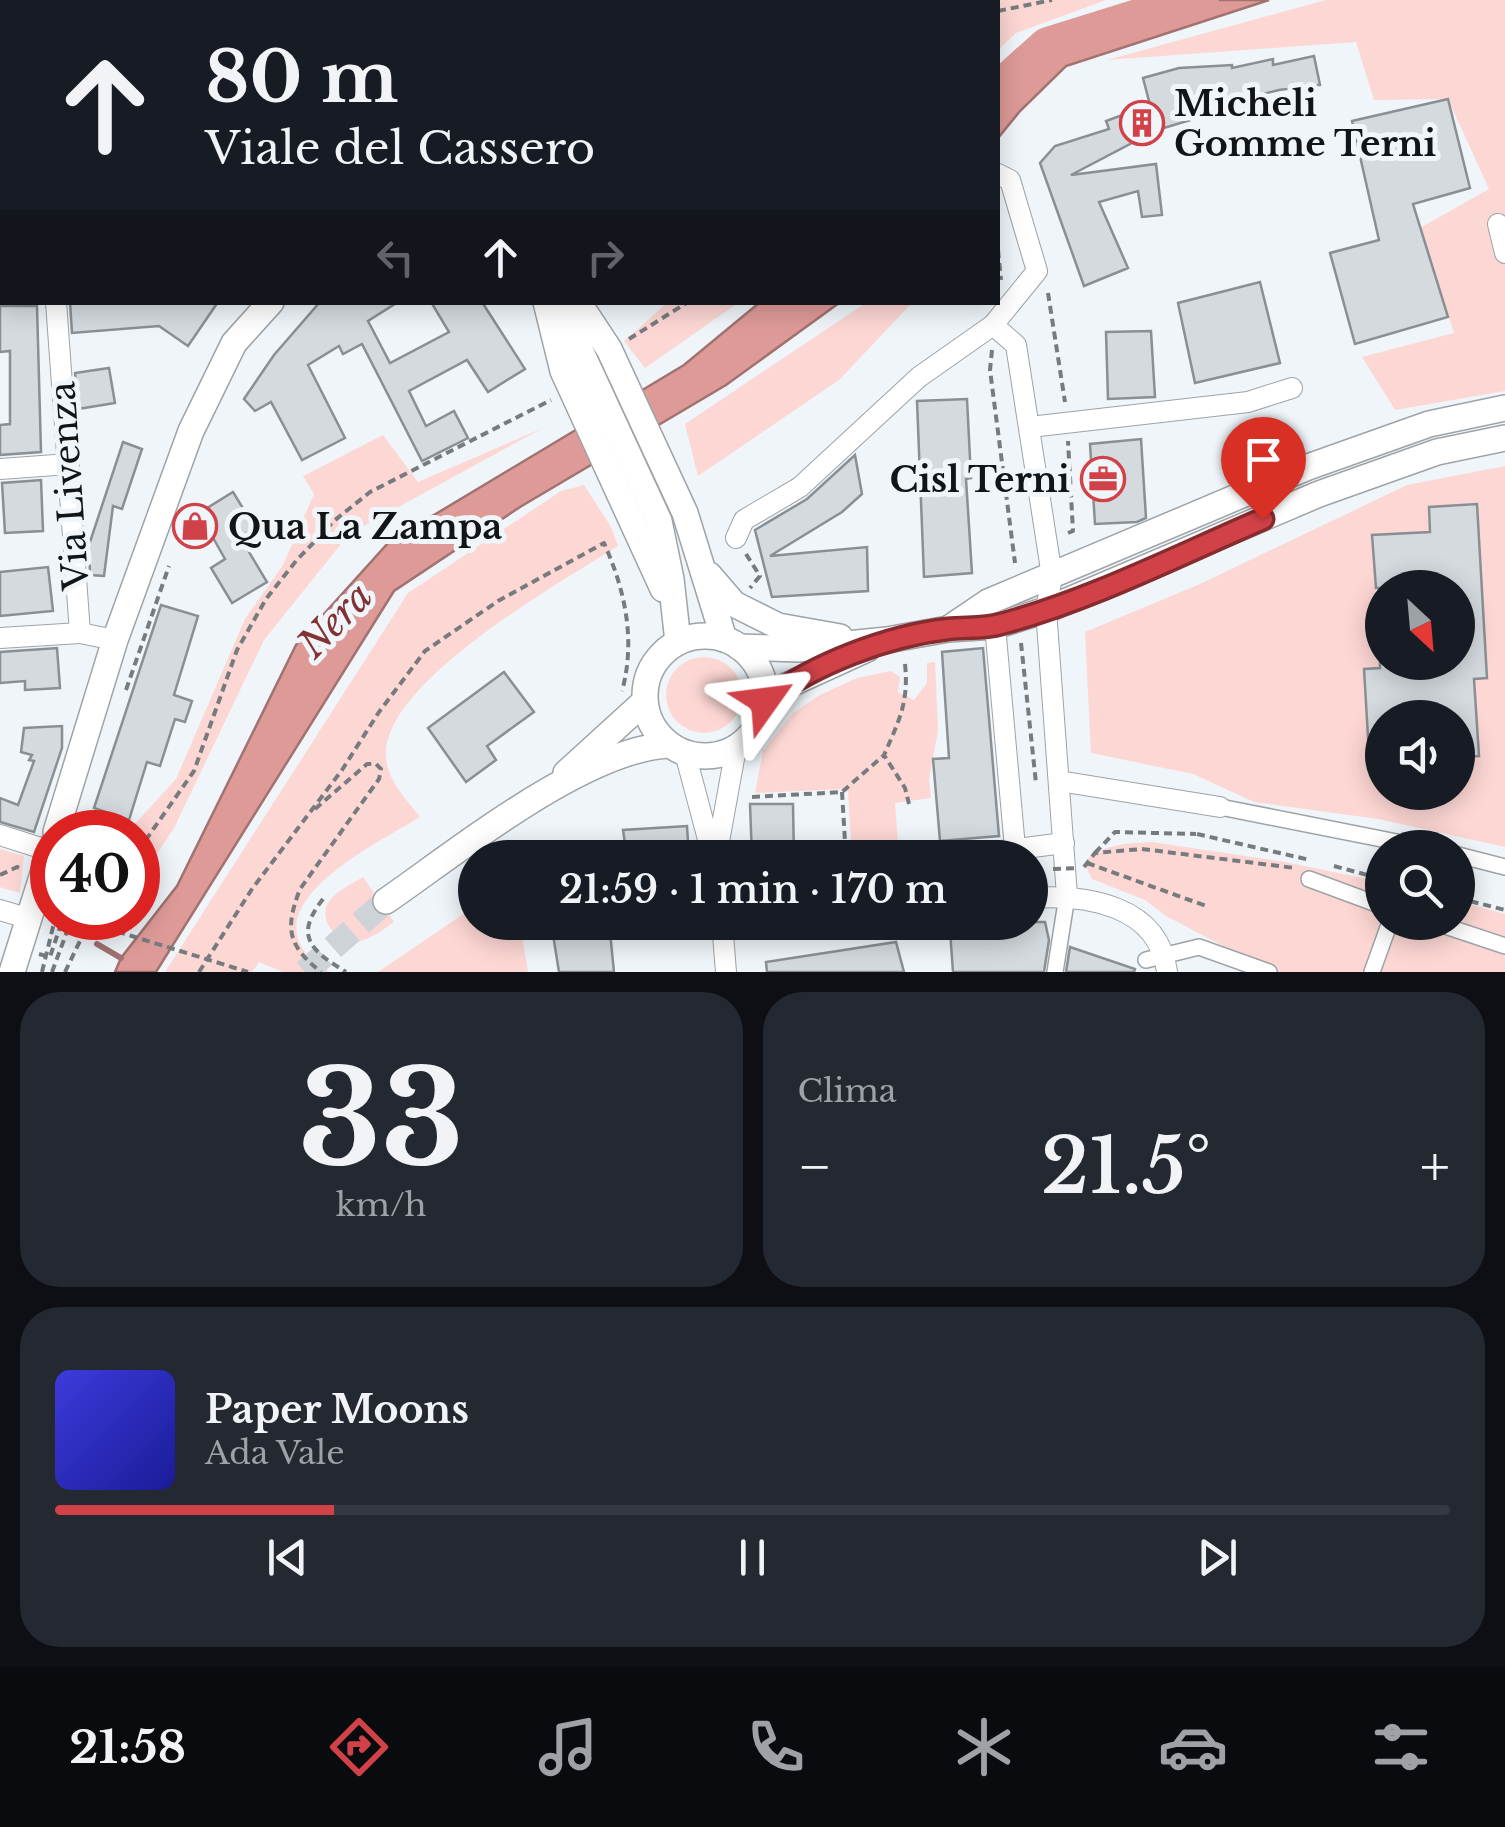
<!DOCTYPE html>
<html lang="it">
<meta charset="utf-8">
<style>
:root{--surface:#171b24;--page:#242831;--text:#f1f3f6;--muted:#9ea1a6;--line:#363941;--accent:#d14248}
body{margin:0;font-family:"Libre Baskerville",serif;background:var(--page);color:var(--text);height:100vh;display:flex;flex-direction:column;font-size:38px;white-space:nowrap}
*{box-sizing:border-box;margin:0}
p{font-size:32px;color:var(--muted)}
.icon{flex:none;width:55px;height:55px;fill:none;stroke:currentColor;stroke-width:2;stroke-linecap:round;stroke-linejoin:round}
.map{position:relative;height:972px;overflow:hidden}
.details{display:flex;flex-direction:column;gap:20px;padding:20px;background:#0d0f14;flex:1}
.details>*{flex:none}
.top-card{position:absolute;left:0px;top:0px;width:1000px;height:305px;box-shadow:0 5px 25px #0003;background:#171b24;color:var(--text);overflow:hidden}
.needle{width:65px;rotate:154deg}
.fabs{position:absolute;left:1365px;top:570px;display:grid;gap:20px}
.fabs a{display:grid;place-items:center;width:110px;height:110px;border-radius:50%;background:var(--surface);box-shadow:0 5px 25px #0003;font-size:50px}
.speed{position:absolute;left:30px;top:810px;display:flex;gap:20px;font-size:50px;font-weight:700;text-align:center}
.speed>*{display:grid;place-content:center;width:130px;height:130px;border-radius:50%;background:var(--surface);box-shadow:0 5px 25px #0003;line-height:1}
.speed .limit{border:15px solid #d22;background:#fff;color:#111}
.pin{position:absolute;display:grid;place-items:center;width:85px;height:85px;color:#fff;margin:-102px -42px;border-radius:50% 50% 50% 0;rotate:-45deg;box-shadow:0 0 10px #0007}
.pin .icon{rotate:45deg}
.me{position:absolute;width:110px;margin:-55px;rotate:59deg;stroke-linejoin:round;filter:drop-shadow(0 0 8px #0008)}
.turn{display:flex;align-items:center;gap:35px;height:210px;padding:0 40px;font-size:45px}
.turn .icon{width:130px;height:130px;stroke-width:2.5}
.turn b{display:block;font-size:70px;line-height:85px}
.lanes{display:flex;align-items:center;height:95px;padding:0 40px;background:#0003;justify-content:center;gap:50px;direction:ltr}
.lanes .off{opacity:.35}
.big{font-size:75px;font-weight:600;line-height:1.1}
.details .card{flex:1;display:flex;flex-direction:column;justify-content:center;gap:15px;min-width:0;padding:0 35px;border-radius:40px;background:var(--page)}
.details .dial{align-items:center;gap:0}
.dial b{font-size:130px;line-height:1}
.song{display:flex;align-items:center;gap:30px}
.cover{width:120px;height:120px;border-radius:15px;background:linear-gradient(135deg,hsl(240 70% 55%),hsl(240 70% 35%))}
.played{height:10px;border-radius:5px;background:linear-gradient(90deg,var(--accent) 20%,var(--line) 20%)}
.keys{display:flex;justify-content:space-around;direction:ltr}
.heat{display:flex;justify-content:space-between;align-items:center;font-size:55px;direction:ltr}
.details .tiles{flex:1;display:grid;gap:20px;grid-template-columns:1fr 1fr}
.card:last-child{grid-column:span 2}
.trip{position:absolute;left:458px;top:840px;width:590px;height:100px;border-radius:50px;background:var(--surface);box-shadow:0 5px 25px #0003;font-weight:600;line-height:100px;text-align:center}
.dock{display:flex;height:160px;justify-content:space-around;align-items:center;background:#090b0e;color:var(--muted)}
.dock .icon{width:70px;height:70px}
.dock .current{color:var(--accent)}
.dock b{font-size:45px;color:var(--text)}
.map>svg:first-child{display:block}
.green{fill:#fdd7d4;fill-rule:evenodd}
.water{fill:#de9a97;stroke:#a17270;stroke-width:2.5}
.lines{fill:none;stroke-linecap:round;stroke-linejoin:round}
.stream{stroke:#a17270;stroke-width:6}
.river{stroke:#de9a97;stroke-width:40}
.building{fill:#d4dade;stroke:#8a8f93;stroke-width:2.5}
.tertiary-tunnel{stroke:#ced3d7;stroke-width:25;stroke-dasharray:25 12;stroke-linecap:butt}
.service-casing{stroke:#9da3a7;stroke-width:12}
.pedestrian-casing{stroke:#9da3a7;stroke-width:18}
.minor-casing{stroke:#9da3a7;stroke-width:22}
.tertiary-casing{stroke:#9da3a7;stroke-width:28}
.path{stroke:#777b7e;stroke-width:4;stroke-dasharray:8 5;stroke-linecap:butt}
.service{stroke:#fff;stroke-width:10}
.pedestrian{stroke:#fff;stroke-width:15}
.minor{stroke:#fff;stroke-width:20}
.tertiary{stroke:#fff;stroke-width:25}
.path-bridge{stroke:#777b7e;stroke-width:4;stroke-dasharray:8 5;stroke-linecap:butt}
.route-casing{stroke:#882b2f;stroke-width:25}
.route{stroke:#d14248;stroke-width:18}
.labels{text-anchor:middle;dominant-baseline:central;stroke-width:10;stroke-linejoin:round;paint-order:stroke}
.poi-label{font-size:35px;font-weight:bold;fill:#121416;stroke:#eff5f9;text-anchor:start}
.street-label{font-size:35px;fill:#121416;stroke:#eff5f9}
.water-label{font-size:38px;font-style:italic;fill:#833233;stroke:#eff5f9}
</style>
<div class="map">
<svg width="1505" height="972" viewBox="0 0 1505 972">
<rect width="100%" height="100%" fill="#eff5f9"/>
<g class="green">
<path d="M898,0h208l-90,33 -18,17v-48h-102z"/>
<path d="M1326,0h179v391l-110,19 -33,-53 92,-24 -34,-105 69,-39 -41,-90 -74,1 -18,-58 -249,18z"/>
<path d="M867,302l45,1 -73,77 -141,96 -13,-52z"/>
<path d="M667,303v-1l71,1 -93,65 -21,-27z"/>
<path d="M543,428l-194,106 -85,106 -90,188 -36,55v-51h-48l7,-15 36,9 43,-47 69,-160 38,-54 31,-71 -11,-18 80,-41 35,47z"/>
<path d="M1505,466v381l-127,-28 -124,-17 -61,-28 -102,-21 -6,-121 115,-48 207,-99zM1477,504l10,174 -13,1 5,76 -21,2v35h-76v-30h-13l-5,-92 16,-2 -7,-132 57,-4z"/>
<path d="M584,485l27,42 7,19c-58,37 -237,137 -232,211 1,23 21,43 34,60 -35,22 -157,80 -115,135 6,8 17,14 25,20h-47l-24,-10 -7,10h-87l243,-379 153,-102z"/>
<circle cx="704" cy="695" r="38"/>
<path d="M935,662l3,68 -9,49 2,19 -36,5 4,54h-47l-4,-65 -6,-3 -87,4 8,-42 30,-38 27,-18 37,-17 34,-7 9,6 -2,15 16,8 13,-17v-20z"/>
<path d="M1152,842l133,20 97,20v40h76v-21l47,13v58h-262l-16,-6 4,-16 -65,-34 -21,-16 -53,-21 -6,-12 1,-8c19,-15 41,-16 65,-17z"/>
<path d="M0,849l24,7 -4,37 -20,-6z"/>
<path d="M363,877l31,45c-10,7 -23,17 -35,19 -20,4 -44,-21 -29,-41 7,-9 23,-17 33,-23z"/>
<path d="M475,906v16l45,1 8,49h-150z"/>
</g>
<g class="water">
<path d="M1147,0h122l-203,66 -46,45 -22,27v-62z"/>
<path d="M759,303h80l-113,82 -206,122 -126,84 -238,381h-41l6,-14 56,-72 119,-241 93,-103 295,-177z"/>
</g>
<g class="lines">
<path class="stream" d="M97,944l24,14"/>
<path class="river" d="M998,92l50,-45 151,-47"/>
</g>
<g class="building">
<path d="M1314,56l6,29 -41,5 -90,22 2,8 -34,10 -86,45 85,-11 6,51 -20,2 -4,-26 -39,11 29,66 -44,18 -44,-123 15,-17 54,-17 -3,-8 44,-16 -7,-27 36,-10 53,-3v3l41,-9v6z"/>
<path d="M1448,99l22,89 -57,16 35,113 -93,27 -25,-91 49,-13 -27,-119z"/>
<path d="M1260,282l20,81 -85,20 -17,-80z"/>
<path d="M70,302h148l-30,44 -29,-20 -87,7z"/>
<path d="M320,302h78l-30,19 22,42 59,-31 -18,-30h51l43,67 -37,23 -21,-32 -58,31 17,35 28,-15 14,27 -46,23 -60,-117 -19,10 -4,-8 -31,19 37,73 -43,22 -31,-58 -16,9 -11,-12 30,-44z"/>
<path d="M0,306h37l4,146 -41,3v-30l10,-1v-73l-10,1z"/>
<path d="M1151,331l4,66 -47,2 -2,-67z"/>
<path d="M109,368l6,35 -37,6 -3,-36z"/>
<path d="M967,399l4,79 -5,1 6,94 -48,4 -7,-176z"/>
<path d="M1141,439l5,79 -9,4 -42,2 -5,-80z"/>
<path d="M123,442l19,7 -20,60 -9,-3 -9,70 -14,-1 -1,-30z"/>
<path d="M855,455l7,39 -20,18 -72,44 97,-9 1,44 -96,6 -17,-67 52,-31z"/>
<path d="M41,480l2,51 -38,2 -3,-50z"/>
<path d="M233,492l22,36 -15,9 27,45 -35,21 -21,-35 14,-9 -26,-46z"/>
<path d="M1477,504l10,174 -13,1 5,77 -21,1v-39h-76v36h-13l-5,-85 16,-1v-6h78v-74h-82l-4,-53 58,-3 -1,-25z"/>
<path d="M48,567l5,44 -53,5v-44z"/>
<path d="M161,605l37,11 -24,79 18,6 -7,21 -10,-3 -15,47 -13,-4 -18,58 -35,-12z"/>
<path d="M57,648l3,40 -35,2v-9l-25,2v-31z"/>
<path d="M983,648l16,188 -59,5 -7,-82 16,-1 -7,-106z"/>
<path d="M504,672l30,40 -47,34 9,14 -30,22 -38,-54z"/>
<path d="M62,726v22l-28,84 -34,-10v-24l18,7 16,-44 -5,-1 3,-5 -11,-3 3,-24z"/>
<path d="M750,804h43l1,54h-42z"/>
<path d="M687,826l2,32h-62l-4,-28z"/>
<path d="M551,922h58l5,50h-55z"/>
<path d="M1005,922h40l4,18 -5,32h-91l-3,-42z"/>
<path d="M896,942l8,30h-137l-1,-10z"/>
<path d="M1070,947l65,22 -1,3h-68z"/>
</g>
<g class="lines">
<path class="tertiary-tunnel" d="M305,972l81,-71"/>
<defs>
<path id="service" d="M775,2l4,-2"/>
<g id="pedestrian">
<path d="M1220,807l207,41"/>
<path d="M1458,855l47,12"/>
<path d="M1309,879l73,27"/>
<path d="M1433,922l72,24"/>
<path d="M1146,960l53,-13 70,25"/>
<path d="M1055,972l12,-76"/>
<path d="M1372,972l18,-50"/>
</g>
<g id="minor">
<path d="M79,0l5,2"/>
<path d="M533,0l1,2"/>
<path d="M59,2l1,-2"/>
<path d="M132,2l2,-2"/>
<path d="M898,2l2,-2"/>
<path d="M0,105l2,-4"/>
<path d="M0,157l2,1"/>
<path d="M1498,224l7,29"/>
<path d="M0,286h2"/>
<path d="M56,302l24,331 35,7"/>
<path d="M993,325l44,-54 -27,-91 -12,-6"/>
<path d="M1030,427l218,-25 44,-14"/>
<path d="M0,469l69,-5"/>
<path d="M736,538l8,-18 56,-33 119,-110 74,-52 23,20 36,231 -6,34 21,286"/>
<path d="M995,626l20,222"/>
<path d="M0,638l80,-5"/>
<path d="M685,753l28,105"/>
<path d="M1059,781l161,26"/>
<path d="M0,835l50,16"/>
<path d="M716,858l20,-110"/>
<path d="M947,858l117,-15"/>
<path d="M1030,898c56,-4 129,7 137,74"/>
<path d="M0,910l30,9"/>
<path d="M722,922l4,50"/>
<path d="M723,929l47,-7"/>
</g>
<g id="tertiary">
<path d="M446,0l1,2"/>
<path d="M723,2l4,-2"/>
<path d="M546,302l17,69 100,218"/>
<path d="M558,302l101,219 12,58 7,63"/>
<path d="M578,302l31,47 76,164 39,126"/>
<path d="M709,575l25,29 44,22 62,11"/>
<path d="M948,629l40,-27 320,-135 121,-43 76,-16"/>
<circle cx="705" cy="696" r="60"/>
<path d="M739,647l59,2 89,-9 61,-11 47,-3 51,-16 273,-116 118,-42 68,-14"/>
<path d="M765,701l19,-14 83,-38"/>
<path d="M566,773l78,-71"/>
<path d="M56,832l59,-192 76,-209 43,-88 37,-41"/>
<path d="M386,901c71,-49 198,-152 283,-156"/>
<path d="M12,972l40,-127"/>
</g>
</defs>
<use href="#service" class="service-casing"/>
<use href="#pedestrian" class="pedestrian-casing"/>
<use href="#minor" class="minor-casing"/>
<use href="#tertiary" class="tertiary-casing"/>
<g class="path">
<path d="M998,11l54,-11"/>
<path d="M998,250l3,30"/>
<path d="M1048,293l17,109"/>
<path d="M629,339l59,-37"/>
<path d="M992,350l-2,20 25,193"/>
<path d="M1068,533l5,-2 -5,-90"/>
<path d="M746,554l14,22 -10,12"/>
<path d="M1021,643l15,140"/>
<path d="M905,664c4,38 -6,57 -21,91l21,33 4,16"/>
<path d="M126,690l43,-124"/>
<path d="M842,792l4,66"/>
<path d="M752,797l90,-5 41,-36"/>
<path d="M315,809l52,-45h9l5,5 -2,10 -79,110c-15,39 -13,56 21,83"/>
<path d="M1197,834l113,26"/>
<path d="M138,851l56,-80 43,-121 29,-51 30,-38 39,-41 35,-28 181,-92"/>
<path d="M1095,853l20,-21 81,2"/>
<path d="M1087,863l122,44"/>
<path d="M1334,866l48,13"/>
<path d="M1084,867l11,-14 47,-4 153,19"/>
<path d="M0,875l17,-8 6,2"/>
<path d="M1458,898l47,12"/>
<path d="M323,899c-29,37 -13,51 23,73"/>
<path d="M70,918l10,2"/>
<path d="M39,954l11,3 13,-39"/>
<path d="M42,972l12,-49"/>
<path d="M52,972l20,-54"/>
<path d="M65,972l26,-54"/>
<path d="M199,972l53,-83 90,-119 37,-58 46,-61 73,-50 106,-58c21,47 32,97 18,148"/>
</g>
<use href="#service" class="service"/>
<use href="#pedestrian" class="pedestrian"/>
<use href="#minor" class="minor"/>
<use href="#tertiary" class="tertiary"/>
<g class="path-bridge">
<path d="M1053,869l25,-1"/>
<path d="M80,920l168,52"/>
</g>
</g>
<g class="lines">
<defs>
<path id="route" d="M765,701c49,-37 122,-65 183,-72 17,-2 36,0 53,-5 90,-24 176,-68 262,-105"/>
</defs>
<use href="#route" class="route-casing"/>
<use href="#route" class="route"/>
</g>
<defs>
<symbol id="building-ring" viewBox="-11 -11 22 22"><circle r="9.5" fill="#eff5f9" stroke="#d14248" stroke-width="1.5"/><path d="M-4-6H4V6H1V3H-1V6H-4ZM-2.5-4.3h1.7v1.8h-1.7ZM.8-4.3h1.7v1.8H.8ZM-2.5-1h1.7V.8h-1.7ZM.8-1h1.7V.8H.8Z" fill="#d14248"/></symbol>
<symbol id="office-ring" viewBox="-11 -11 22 22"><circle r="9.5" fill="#eff5f9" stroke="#d14248" stroke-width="1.5"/><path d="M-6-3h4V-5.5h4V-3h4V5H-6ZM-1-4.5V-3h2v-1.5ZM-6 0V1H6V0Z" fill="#d14248"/></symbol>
<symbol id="shop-ring" viewBox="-11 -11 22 22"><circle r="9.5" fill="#eff5f9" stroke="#d14248" stroke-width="1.5"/><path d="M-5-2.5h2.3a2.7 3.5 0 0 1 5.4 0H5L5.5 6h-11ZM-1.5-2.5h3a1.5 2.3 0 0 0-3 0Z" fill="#d14248"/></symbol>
</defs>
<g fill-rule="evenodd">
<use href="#building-ring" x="1117" y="98" width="50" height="50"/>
<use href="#office-ring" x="1078" y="454" width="50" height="50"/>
<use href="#shop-ring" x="170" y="501" width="50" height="50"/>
</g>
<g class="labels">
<g class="poi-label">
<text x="1174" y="103">Micheli<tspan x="1174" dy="40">Gomme Terni</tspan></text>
<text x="1070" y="479" text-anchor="end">Cisl Terni</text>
<text x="228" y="526">Qua La Zampa</text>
</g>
<g class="street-label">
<text transform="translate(69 486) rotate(-94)">Via Livenza</text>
</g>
<g class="water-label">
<text transform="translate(335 620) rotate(-46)">Nera</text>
</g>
</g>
</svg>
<div class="fabs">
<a><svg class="needle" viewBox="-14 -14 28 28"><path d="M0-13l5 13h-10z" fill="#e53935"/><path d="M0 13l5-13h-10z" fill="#9ea1a6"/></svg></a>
<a><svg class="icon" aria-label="sound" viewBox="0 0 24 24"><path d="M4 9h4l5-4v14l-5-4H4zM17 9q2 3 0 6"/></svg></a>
<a><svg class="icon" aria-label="search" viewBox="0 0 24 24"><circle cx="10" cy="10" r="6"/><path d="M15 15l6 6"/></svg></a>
</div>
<div class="speed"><div class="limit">40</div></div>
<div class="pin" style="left:1263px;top:519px;background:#d93025"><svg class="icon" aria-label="arrive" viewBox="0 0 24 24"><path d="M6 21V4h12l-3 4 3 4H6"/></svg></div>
<svg class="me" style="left:765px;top:701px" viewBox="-20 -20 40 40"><path d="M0-17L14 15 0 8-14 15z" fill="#d14248" stroke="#fff" stroke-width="4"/></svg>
<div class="trip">21:59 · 1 min · 170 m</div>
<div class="top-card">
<div class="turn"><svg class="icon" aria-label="ahead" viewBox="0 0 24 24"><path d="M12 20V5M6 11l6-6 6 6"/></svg><div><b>80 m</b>Viale del Cassero</div></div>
<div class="lanes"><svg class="icon off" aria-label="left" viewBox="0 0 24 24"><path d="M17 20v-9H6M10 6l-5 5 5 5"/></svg><svg class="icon" aria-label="ahead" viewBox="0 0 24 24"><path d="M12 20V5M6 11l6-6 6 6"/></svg><svg class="icon off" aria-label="right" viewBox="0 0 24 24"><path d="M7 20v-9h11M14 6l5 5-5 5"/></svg></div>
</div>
</div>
<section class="details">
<div class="tiles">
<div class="card dial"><b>33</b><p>km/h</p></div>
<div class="card"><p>Clima</p>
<div class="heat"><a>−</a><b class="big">21.5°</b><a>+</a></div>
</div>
<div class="card">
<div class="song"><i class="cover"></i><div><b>Paper Moons</b><p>Ada Vale</p></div></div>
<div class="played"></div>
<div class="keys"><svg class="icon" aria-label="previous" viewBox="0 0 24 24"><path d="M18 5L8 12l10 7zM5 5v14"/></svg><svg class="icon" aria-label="pause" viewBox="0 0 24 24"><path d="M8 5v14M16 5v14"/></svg><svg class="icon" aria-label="next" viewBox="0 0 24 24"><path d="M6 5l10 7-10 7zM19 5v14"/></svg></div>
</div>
</div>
</section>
<nav class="dock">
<b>21:58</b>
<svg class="icon current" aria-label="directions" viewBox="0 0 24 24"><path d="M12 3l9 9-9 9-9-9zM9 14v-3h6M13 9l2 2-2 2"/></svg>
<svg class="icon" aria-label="music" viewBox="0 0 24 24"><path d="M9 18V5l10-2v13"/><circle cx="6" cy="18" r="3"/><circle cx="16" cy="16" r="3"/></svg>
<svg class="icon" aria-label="phone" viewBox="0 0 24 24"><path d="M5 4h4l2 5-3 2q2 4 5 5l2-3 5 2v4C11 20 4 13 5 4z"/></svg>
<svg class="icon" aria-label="climate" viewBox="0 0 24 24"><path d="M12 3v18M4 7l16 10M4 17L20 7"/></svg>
<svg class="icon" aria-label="car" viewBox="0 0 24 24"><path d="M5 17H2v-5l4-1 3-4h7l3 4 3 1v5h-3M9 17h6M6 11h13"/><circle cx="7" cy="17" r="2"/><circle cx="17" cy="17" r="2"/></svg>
<svg class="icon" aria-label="filters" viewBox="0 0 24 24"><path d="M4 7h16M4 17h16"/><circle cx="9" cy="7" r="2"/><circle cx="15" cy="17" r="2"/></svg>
</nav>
